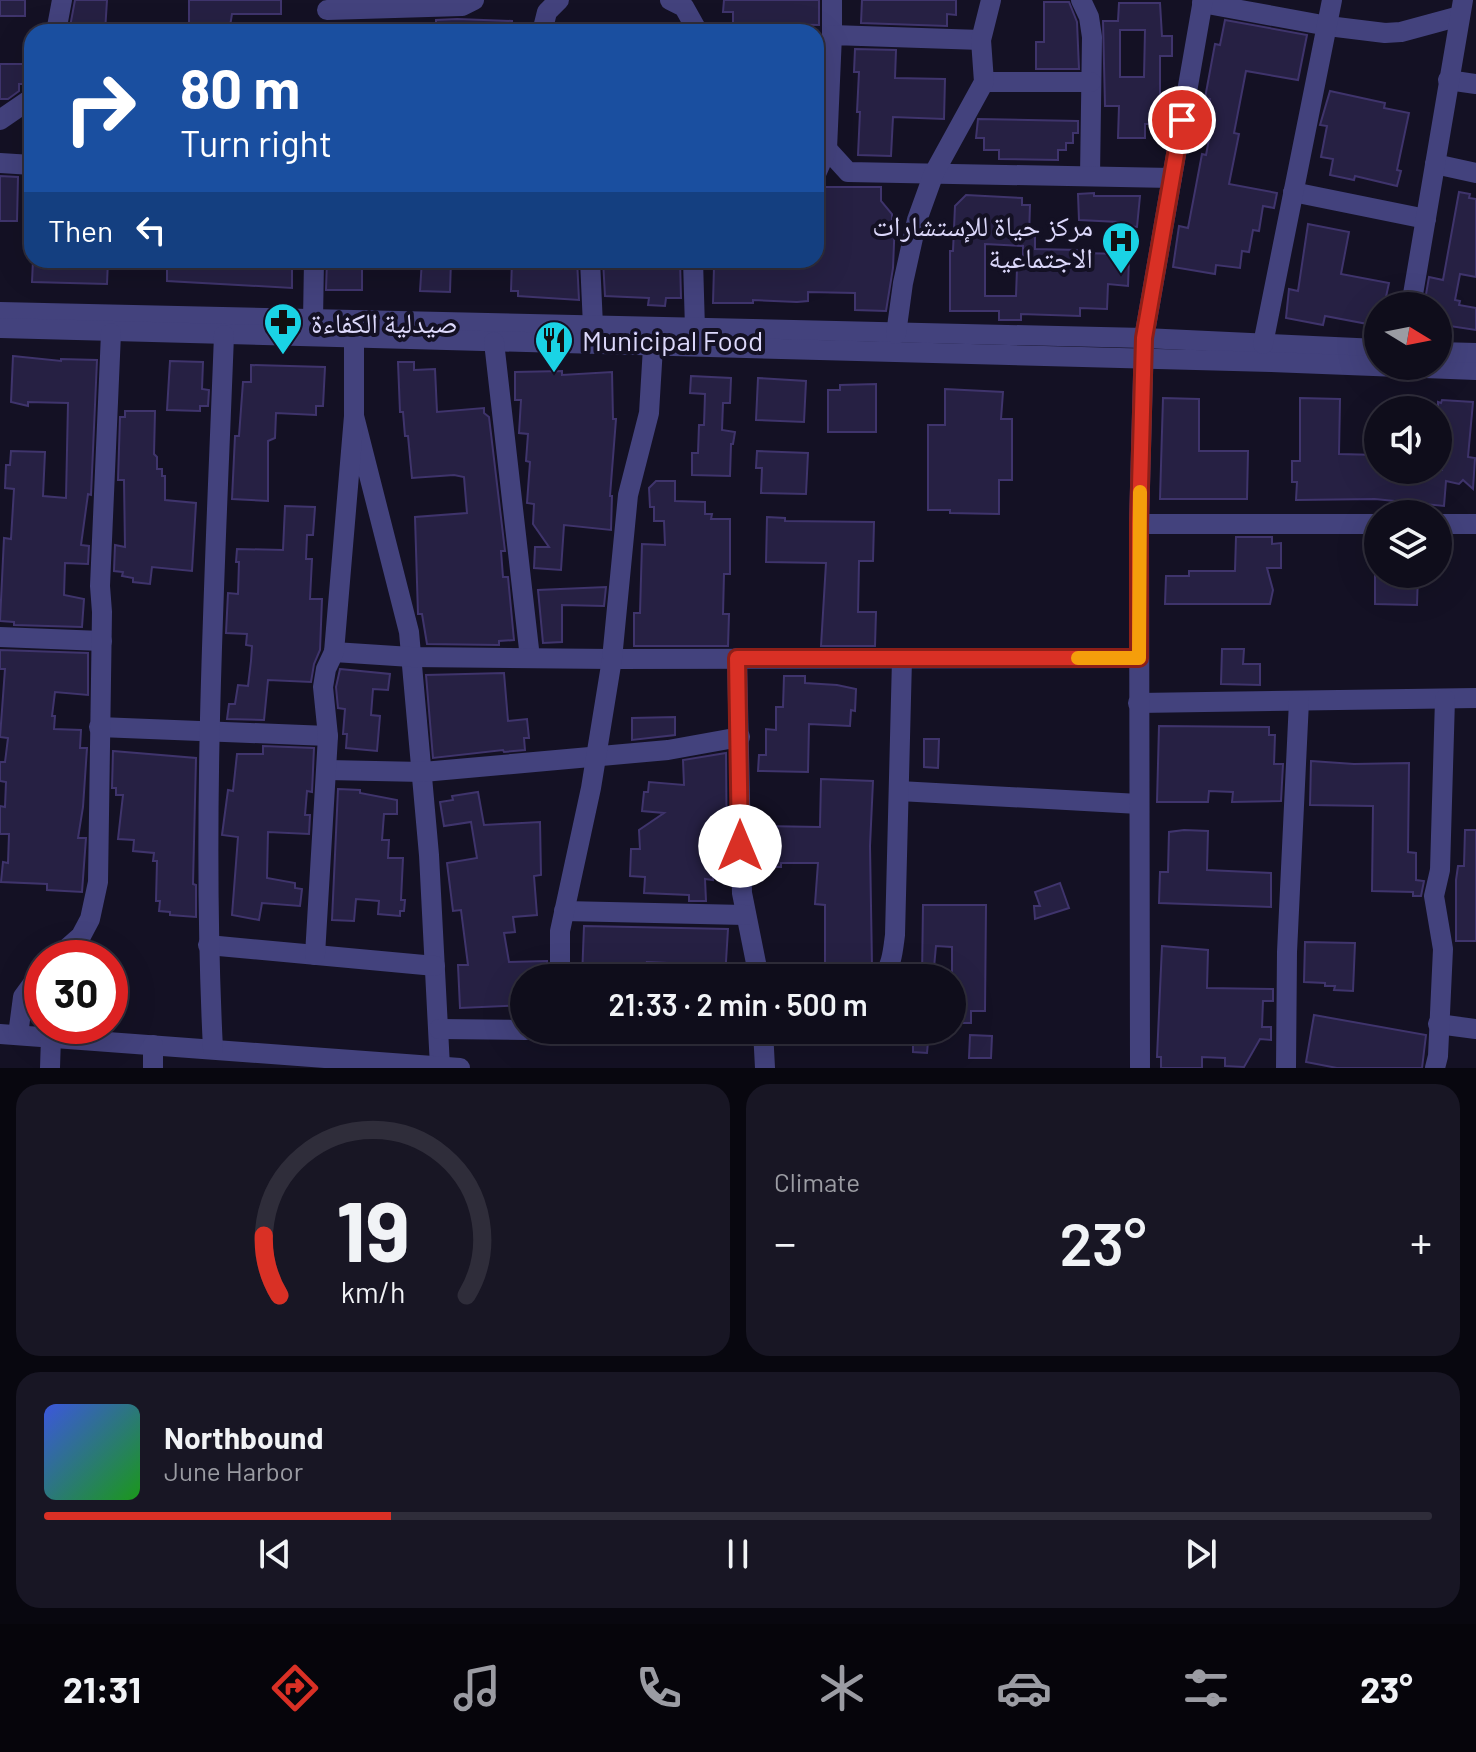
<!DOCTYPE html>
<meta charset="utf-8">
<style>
:root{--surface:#0f0d1b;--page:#181624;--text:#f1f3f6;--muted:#9b9ca3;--line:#2f2d3a;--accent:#d93025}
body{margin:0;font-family:Barlow,"Noto Naskh Arabic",sans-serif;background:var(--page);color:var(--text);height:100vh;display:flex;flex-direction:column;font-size:30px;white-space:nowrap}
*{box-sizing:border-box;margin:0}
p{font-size:26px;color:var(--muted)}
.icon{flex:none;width:44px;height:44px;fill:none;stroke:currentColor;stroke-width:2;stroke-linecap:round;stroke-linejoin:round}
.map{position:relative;height:1068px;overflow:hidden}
.details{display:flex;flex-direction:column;gap:16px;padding:16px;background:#08070f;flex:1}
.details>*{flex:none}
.banner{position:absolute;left:24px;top:24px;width:800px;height:244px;border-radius:24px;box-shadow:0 8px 32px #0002,0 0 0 2px var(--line);background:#1a4fa0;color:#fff;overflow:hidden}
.needle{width:52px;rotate:100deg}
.buttons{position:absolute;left:1364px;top:292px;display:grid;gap:16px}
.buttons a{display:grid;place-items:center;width:88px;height:88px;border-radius:50%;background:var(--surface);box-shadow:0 8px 32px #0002,0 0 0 2px var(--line);font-size:40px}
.speed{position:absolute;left:24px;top:940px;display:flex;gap:16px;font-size:40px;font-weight:700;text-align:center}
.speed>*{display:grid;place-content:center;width:104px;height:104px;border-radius:50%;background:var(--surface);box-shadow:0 8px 32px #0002,0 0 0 2px var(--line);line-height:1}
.speed .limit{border:12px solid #d22;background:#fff;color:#111}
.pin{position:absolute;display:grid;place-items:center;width:68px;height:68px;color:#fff;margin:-34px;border:4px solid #fff;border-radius:50%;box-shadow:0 2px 8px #0007}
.me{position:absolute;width:88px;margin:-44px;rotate:0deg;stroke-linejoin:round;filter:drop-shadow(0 0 6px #0008)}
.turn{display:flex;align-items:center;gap:28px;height:168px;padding:0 24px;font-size:36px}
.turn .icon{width:104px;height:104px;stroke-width:2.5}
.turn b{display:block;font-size:56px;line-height:68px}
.then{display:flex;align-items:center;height:76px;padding:0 24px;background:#0003;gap:16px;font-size:30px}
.big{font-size:60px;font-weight:600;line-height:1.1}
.details .widget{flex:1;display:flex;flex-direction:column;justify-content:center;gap:12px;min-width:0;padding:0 28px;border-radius:24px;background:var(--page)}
.details .dial{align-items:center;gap:0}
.dial svg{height:208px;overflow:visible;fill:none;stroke:var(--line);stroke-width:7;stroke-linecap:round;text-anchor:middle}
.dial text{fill:var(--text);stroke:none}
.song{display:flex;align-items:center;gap:24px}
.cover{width:96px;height:96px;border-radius:12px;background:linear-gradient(135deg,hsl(230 70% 55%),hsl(120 70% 35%))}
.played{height:8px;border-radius:4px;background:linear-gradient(90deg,var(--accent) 25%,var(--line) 25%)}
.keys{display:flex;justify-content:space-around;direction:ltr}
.heat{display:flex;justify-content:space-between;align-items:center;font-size:44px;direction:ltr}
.details .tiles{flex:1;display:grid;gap:16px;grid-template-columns:1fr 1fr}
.widget:last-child{grid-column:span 2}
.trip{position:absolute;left:510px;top:964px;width:456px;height:80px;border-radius:40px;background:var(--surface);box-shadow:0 8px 32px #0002,0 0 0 2px var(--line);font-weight:600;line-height:80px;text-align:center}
.tabs{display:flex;height:128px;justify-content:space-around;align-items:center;background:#06050b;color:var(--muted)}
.tabs .icon{width:56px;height:56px}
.tabs .selected{color:var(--accent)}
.tabs b{font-size:36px;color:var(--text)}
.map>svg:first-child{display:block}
.building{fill:#262043;stroke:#3f346c;stroke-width:2;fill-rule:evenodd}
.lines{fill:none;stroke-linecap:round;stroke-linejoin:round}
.minor{stroke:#43427d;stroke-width:20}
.route-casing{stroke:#8d1f18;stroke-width:20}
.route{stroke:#d93025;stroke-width:14}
.slow{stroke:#f59e0b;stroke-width:14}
.labels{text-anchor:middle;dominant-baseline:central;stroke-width:8;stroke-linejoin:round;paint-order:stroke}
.poi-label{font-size:28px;fill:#dcd8fb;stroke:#141124;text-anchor:start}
</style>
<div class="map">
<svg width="1476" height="1068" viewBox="0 0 1476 1068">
<rect width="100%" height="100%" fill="#141124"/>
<g class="building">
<rect x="0" y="0" width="25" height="16"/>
<path d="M75,0h32l-2,32h-36z"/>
<path d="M189,0h92v14h-49l-3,18h-40z"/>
<path d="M724,0h95v25l-55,-1v4l-25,-1v-4h-6v-11h-10z"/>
<path d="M862,0h94v15l-9,-1v12l-86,-3z"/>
<path d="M1044,2h25l8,20 2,47h-43v-27h8z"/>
<path d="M1119,3h41l2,33h10v20h-12v68h-15v14h-27l1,-32h-14l-2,-85h15zM1120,30h25l-1,47h-24z"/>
<path d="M457,19l55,2v11h-76v-12z"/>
<path d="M1225,20l82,15 -9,45 -52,-9 -12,62 5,1 -10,50 48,9 -3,15 -11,-2 -4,25 -6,-1 -4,22 -7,-1 -2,17 -24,-3 -1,9 -42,-7 6,-41 9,2 14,-74 4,1 7,-37 -7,-1 4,-18 -5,-1 10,-54 5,1z"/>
<path d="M855,49l41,1 -1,28 50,1 -1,40 -51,-2 -2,39 -33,-1 2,-43h-3l2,-40h-5z"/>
<path d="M0,64h32v20h-13v7l-11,8h-8z"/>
<path d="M1330,91l55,12 -1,5 25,5 -12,57 4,1 -4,15 -42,-10 -1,4 -24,-5 3,-16 -12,-2 6,-31 -7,-1z"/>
<path d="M978,119l100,2v12h-5v10h-7v7h-8v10l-59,-1v-9h-15v-12h-8z"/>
<path d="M0,176l18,1 -1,44h-17z"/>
<path d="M816,187h65v14l11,13v5h3l-2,49 -7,43 -31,-1v-17l-47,-1v9l-11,1 -44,-2v3h-40l1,-36h4v-7h98z"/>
<path d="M1459,192l11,2 -1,4 7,1v78l-16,-3 -5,26 5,1 -1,4 17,3v22l-33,-5v-16l-5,-1v-2h-14l5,-29 14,3z"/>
<path d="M1094,193v3h46l-3,31 -18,-2v-3l-40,-2 -1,-26z"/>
<path d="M966,195l56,3v7h8l-1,32h6v12l45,1v3l44,1v4h5l-1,28 -20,-2 -1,25 -27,-1v8l-59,-2v6h-22v-9h-49v-60h3l2,-45zM985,244l38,2v23l-6,-1 -1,28h-31z"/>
<path d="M1308,224l41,8 -8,42 48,9 -5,23h-6v20l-53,-10 -2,9 -37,-7 3,-29 9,2z"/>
<path d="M33,260h75l-1,24 -75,-2z"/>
<path d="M167,260h125v28l-125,-7z"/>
<path d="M327,260h35v30h-36z"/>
<path d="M422,260h29l-1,32 -30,-1z"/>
<path d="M512,260h65l2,40 -61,-4v-5h-7z"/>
<path d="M603,260h77l1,38h-15l-1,8 -17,-1 1,-7 -44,-2z"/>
<path d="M13,356l48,5v-2l36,1 -6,135 -3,-1 -7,51 8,1 -1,18 -23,-1 -1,32 20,4 -2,28 -68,-2v-3l-14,-1 4,-83 7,1 3,-50 -9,-1 1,-23h4l1,-14 34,1 -2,44 23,2 2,-95 -40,-1v4l-17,-4z"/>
<path d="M170,361l33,1 -1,27 7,1 -1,16h-8v5l-33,-1z"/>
<path d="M398,362h16v8l21,-1 2,43 47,-4v5l5,4 16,134h-4l2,26h5l6,63 -15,1v4l-72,-1 -5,-30h-4l-3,-97 52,-4 -3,-36 -10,-2 -42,3 -4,-42h-3l-2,-24h-3z"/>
<path d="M251,365l74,2 -2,39h-7v9l-40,-2 -1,25 -7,3v60l-36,-2 3,-63h4l4,-54h8z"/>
<path d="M562,371v4l50,-3 1,47h3l-6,77h2l-1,34 -47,-5 -3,45 -27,-2 1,-21h14l-16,-23 1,-20 -7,-1 3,-41 -4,-1 2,-27 -9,-1 2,-33h-6v-28z"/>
<path d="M691,376l40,2 -1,25h-7l-1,27 13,2 -2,12h-2l-1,32 -38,-1v-22h6l1,-28h5l1,-31 -15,-1z"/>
<path d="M758,378l48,3 -2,41 -48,-2z"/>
<path d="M876,384v48h-48v-42h12v-5z"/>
<path d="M945,389l58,3 -2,27h11v61h-13v34l-49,-1v-3h-22v-85h17z"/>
<path d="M1163,398l36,1v52h49l-1,48h-87z"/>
<path d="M1300,398l40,1 -1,55 39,1v15h64l2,-24 -6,-1v-43l3,1 1,-3 31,2 -5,55 7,1 -2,31 -10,-9 -4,4 -13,-3 -2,25 -69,-7 -79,1 1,-18h-5v-21h8z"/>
<path d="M125,411h30l-1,43 3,3v12h5v7h3v24l31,3 -4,68 -40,-4 -2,17 -17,-2v-4l-11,-2 1,-4 -9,-1 1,-26 10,2 -1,-67h-6l2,-63h5z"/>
<path d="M757,451l51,2 -2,41 -45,-1 1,-25h-6z"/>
<path d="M656,481h19v20l30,1v12h7l-1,5h19v55h-6l-1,40h6l-1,32h-94v-33h6l2,-69 23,1 -1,-24h-10v-14h-4l-1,-19z"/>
<path d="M285,506l30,1 -2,28h-6l-1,24h6l-2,40h12l-2,51 -6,14 -3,18 -43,-2 -4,40 -37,-1 2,-15h6l3,-19 10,1 3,-25 1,-15 -6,-1 1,-11 -21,-1 2,-40 10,1 1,-32h-3l1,-13 46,1z"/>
<path d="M767,517l18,1v3l89,1 -1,39h-14l-1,51h18l-1,34h-54l5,-83 -60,-1z"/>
<path d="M1236,537h36v7l9,-1v25h-14l6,22 -3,14h-105l1,-28h23v-5h46z"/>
<path d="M1375,574h43l-1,31 -42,-1z"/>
<path d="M606,587l-2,19 -42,-1v37l-19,1 -5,-53z"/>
<path d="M1222,649h22l-1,15h17v21l-39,-1z"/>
<path d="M0,650l88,3v42l-33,-3 -3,24h3l-1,13 27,1 -1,18h7l-4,59 -5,31h8l-4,54 -35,-2v-6l-46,-2 2,-20 5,1 1,-29h-9v-28l5,1 1,-25 -6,-1v-19h5l3,-24 -8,-1 5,-68h-5z"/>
<path d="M340,669l50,5 -2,16 -15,-1 -2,26 9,1 -3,35 -31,-3 1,-14h-4l2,-25 -7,-1 -2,-21z"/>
<path d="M504,673l4,48 19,-2 2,19h-5l1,12 -21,2 -1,-2 -70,8 -7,-83z"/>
<path d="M784,676h21v7l32,2 19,4 -1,22 -4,-1 -1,16 -41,-2 -1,48 -50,-1 1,-16h7v-26l10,1v-23h7z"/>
<path d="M675,717v18l-43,5v-22z"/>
<path d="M1159,726l110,1v8h6l-1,29h9l-2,37 -49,1 1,-10 -24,-1 -1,11h-51z"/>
<path d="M924,739h15l-1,29 -14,-1z"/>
<path d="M263,746l51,2 -2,44 -5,-1 -2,24h5l-1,19 -41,-2 -1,46 28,5v5l7,1 -2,17 -38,-3 -3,17 -27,-5 6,-78 -16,-2 6,-45 5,1 4,-37h26z"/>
<path d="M113,751l83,7 -3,126 3,1v32l-26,-2v-3l-11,-1 1,-10h-4l1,-40h-4l1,-8 -21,-2 1,-11 -16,-1 5,-44h-7v-7h-4z"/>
<path d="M726,753l1,120 -14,-1v8l-8,-1 1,22h-17v-6l-45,-2 1,-16 -15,-1 1,-27h9l-1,-19 25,-17 -22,-2 2,-19h4l1,-10 35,3 -1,-25z"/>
<path d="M1311,761l43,3 55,-1 -1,89 8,1v27l8,1 -3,15h-8v-4l-41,-1 1,-85 -63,-1z"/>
<path d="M821,779l52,2 -3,65 2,120 -47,-1v-60l-10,-1 3,-41h-37v4h-15l1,-17h-7l1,-24 59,1z"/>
<path d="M338,789l22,1v3l37,7v14h-13l-2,26h7l-1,18h15l-2,42h4l-1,11h-4v5l-22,-2 1,-13 -23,-2 -2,22 -22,-1z"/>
<path d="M478,792l6,33 56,-3 1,53 -7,1 3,39 -24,2 2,15 -11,1 5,29 38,-1v17h-23v27l-64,3 -2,-43h10l-7,-55 -8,1 -6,-48 30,-5 -6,-36 -27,4 -4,-24 13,-2 -1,-4z"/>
<path d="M1184,830l24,1 -1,39 64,3v34l-112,-4 1,-31h8l1,-40z"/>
<path d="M1465,830h11v111h-20v-61l2,-14h6z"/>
<path d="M1060,883l9,25 -34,11 -1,-13h6l-5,-14z"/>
<path d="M923,905h63l-1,106h-14v12h-19v-76l-16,-1 -3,32h-11z"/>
<path d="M584,926l144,3 -3,49h-35l1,-14 -44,-2 3,16h-68z"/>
<path d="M1305,942l50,1 -2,48 -19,-1 1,-4h-10v-3l-21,-1z"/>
<path d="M1162,946l46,4 -1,38 66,1v12h-10l-1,26h9v13l-11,-1 -16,28 -19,-1v-8l-23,-1v11h-41v-11h-4z"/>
<path d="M1314,1015l112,20 -4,33h-85l-31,-6z"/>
<path d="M913,1030h16l-2,23 -14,-1z"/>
<path d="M970,1035l22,1 -1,22h-22z"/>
</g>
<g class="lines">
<g class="minor">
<path d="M670,0l14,7 14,25"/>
<path d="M1081,0l8,17 3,20 -2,139"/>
<path d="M1202,3l126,23 57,7 16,-1 59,-16"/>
<path d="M327,10l135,-4 12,-6"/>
<path d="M56,32l6,-32"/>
<path d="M542,32l5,-20 12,-12"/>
<path d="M832,35v-35"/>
<path d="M1448,80l28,4"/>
<path d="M984,82h107"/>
<path d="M0,120l32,-22"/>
<path d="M827,149l21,23 324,6"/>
<path d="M0,163l32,2"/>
<path d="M1435,164l41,9"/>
<path d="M816,174l11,-25 5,-114 149,5"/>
<path d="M1293,192l133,27"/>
<path d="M590,260l3,66"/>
<path d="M693,260l2,69"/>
<path d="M1411,306l52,-306"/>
<path d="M0,312l1144,26 234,11"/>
<path d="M313,320l1,-60"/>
<path d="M0,328l1271,34 205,8"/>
<path d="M896,334l7,-51 14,-63 17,-47 50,-91 -3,-42 10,-40"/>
<path d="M494,342l36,316"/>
<path d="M1263,344l69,-344"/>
<path d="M1438,352l38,1"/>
<path d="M354,416l55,216 20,223 11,212"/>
<path d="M1139,524h239"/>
<path d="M1438,524h38"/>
<path d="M0,637l102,4"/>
<path d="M334,652l77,5 201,2 527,-1"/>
<path d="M737,658l5,235 17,85"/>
<path d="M1138,703l338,-5"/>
<path d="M99,727l229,9"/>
<path d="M327,770l96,2 245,-22 72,-13"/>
<path d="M899,791l240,13"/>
<path d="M564,911l181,4"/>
<path d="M208,945l227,21"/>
<path d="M315,955l13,-219 -5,-49 3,-18 8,-17 20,-236v-79"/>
<path d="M56,958l25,-22 9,-17 8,-37 4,-270 -2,-26 11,-253"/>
<path d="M560,978v-47l31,-143 21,-129 16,-164 21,-82 4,-66"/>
<path d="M882,978c10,-12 11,-28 13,-43l7,-276"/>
<path d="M1438,1024l38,5"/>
<path d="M439,1029l87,1"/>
<path d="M690,1030l49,6 35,-6"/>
<path d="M763,1030l2,38"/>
<path d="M0,1034l460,34"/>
<path d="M18,1035l5,-38 19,-26"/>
<path d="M213,1049c-12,-238 2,-476 11,-714"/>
<path d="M50,1068l1,-31"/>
<path d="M153,1068v-23"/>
<path d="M1140,1068l-1,-544 5,-186 59,-338"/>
<path d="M1286,1068l1,-116 12,-251"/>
<path d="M1435,1068l3,-12 5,-107 -9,-53 6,-26 5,-171"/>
</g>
</g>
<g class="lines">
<defs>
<path id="route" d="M740,846l-3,-188h402v-134l5,-186 38,-218"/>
</defs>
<use href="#route" class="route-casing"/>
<use href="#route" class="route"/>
<path class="slow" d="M1078,658h61l1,-166"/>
</g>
<defs>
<symbol id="hospital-pin" viewBox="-11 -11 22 30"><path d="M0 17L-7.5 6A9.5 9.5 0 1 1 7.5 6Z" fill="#1ad3e5" stroke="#141124"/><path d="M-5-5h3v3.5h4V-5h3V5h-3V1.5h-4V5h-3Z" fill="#111"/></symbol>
<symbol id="pharmacy-pin" viewBox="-11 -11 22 30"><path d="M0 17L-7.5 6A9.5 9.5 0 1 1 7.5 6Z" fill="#1ad3e5" stroke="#141124"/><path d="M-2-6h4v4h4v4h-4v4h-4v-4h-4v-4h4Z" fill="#111"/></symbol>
<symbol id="restaurant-pin" viewBox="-11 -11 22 30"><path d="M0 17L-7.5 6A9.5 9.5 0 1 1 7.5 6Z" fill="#1ad3e5" stroke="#141124"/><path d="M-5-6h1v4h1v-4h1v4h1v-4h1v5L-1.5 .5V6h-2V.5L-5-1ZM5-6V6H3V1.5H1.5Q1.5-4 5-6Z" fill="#111"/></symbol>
</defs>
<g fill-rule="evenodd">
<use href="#hospital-pin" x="1099" y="219" width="44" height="60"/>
<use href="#pharmacy-pin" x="261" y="300" width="44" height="60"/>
<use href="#restaurant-pin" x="532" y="318" width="44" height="60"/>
</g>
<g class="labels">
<g class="poi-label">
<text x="1093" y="225" text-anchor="end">مركز حياة للإستشارات<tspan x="1093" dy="32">الاجتماعية</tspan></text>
<text x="311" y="322">صيدلية الكفاءة</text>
<text x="582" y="340">Municipal Food</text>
</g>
</g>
</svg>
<div class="buttons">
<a><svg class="needle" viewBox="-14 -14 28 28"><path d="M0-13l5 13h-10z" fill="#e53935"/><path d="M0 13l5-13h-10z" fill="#9b9ca3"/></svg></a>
<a><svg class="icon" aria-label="sound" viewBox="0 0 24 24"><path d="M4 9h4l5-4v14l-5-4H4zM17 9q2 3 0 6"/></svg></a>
<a><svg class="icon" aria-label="layers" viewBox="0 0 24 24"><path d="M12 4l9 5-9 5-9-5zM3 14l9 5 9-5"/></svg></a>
</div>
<div class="speed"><div class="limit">30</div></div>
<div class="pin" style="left:1182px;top:120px;background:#d93025"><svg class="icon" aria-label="arrive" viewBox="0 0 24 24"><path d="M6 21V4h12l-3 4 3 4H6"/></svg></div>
<svg class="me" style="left:740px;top:846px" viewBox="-20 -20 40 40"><circle r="19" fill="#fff"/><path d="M0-13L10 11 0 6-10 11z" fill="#d93025"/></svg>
<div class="trip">21:33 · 2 min · 500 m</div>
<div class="banner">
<div class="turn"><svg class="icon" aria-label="right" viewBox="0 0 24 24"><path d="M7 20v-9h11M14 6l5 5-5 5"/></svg><div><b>80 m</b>Turn right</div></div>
<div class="then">Then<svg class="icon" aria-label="left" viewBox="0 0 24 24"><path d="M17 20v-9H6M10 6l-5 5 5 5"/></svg></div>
</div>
</div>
<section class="details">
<div class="tiles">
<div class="widget dial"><svg viewBox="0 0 100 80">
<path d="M14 69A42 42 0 1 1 86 69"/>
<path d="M14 69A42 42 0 0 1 8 46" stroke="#d93025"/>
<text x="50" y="56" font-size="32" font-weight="700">19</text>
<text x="50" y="72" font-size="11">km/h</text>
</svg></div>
<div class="widget"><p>Climate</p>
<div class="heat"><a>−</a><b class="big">23°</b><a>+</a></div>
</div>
<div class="widget">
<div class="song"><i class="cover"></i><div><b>Northbound</b><p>June Harbor</p></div></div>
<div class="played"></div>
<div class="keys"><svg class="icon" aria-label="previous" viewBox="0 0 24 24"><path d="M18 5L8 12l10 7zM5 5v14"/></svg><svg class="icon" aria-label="pause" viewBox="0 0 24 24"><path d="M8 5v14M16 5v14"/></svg><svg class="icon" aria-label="next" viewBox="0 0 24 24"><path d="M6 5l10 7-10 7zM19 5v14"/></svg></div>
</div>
</div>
</section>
<nav class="tabs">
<b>21:31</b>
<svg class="icon selected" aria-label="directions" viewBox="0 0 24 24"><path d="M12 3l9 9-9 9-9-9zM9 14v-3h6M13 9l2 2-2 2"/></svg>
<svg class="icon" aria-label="music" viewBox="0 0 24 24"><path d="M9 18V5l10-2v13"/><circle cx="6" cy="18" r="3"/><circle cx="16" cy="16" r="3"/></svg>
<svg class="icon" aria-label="phone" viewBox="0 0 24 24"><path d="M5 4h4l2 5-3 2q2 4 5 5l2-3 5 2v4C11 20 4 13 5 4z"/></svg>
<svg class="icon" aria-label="climate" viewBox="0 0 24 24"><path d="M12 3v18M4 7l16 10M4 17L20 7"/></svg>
<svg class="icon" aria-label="car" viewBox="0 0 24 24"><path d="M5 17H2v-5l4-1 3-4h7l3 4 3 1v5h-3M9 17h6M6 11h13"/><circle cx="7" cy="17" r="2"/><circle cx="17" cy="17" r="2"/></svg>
<svg class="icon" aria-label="filters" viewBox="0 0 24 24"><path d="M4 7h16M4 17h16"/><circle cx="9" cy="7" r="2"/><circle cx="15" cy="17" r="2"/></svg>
<b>23°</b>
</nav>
